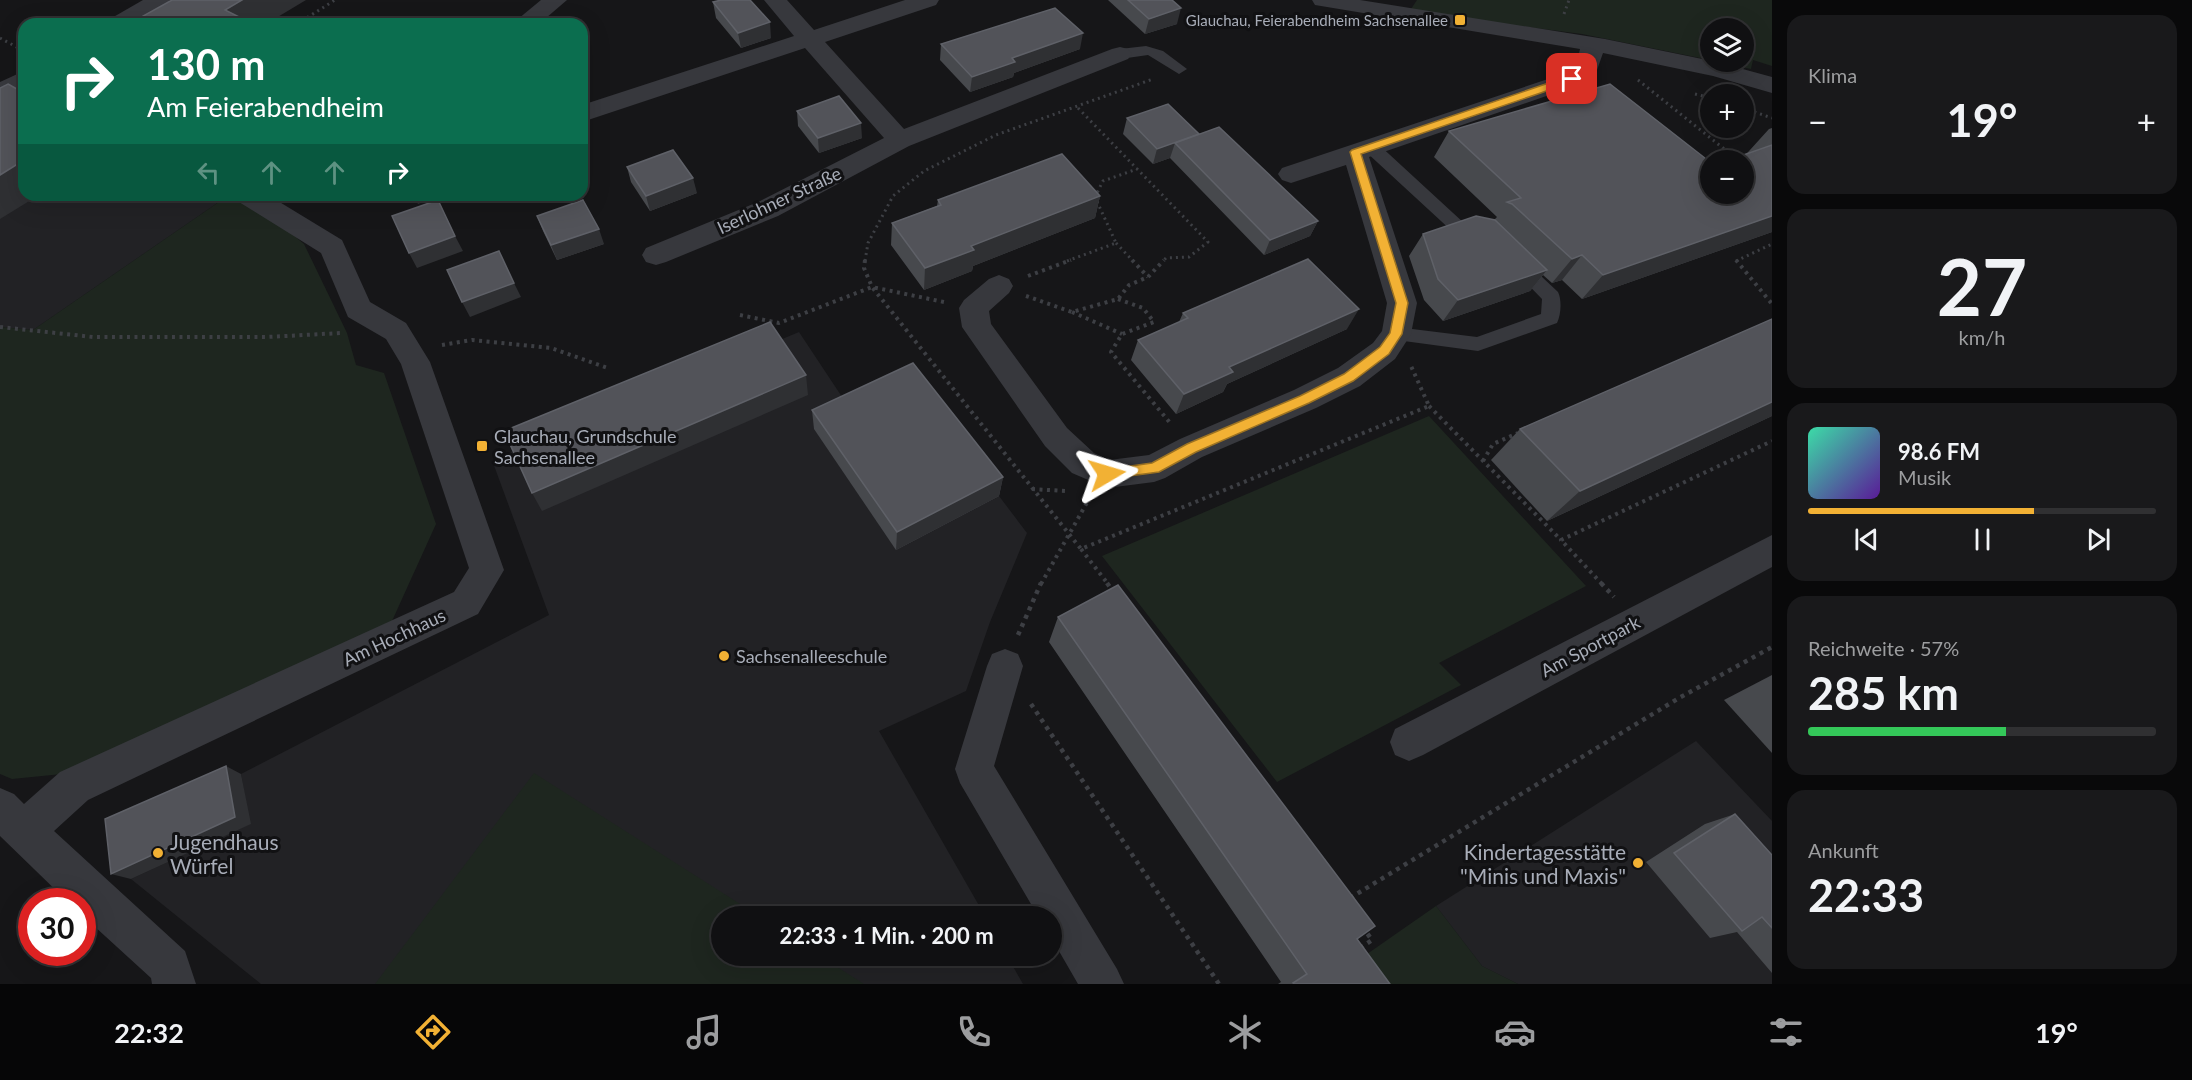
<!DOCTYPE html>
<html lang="de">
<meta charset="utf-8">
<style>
:root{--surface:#101012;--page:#19191b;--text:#f1f3f6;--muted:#9c9d9f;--line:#303032;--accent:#f2b134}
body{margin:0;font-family:Lato,sans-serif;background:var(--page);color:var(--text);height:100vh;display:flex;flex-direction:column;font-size:22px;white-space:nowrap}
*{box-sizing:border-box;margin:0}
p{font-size:20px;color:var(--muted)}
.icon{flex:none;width:33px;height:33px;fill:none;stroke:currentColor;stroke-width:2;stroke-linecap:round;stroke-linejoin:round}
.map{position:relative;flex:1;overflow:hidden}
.side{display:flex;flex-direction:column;gap:15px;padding:15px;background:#09090a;width:420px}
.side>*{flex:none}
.hud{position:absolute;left:18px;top:18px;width:570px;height:183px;border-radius:18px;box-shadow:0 6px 24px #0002,0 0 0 2px var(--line);background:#0b6e4f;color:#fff;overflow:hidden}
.controls{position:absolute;left:1700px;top:18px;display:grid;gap:12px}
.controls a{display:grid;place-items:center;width:54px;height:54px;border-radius:50%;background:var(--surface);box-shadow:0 6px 24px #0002,0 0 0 2px var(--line);font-size:30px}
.speed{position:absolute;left:18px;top:888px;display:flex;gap:12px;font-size:30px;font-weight:700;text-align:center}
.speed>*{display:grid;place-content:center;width:78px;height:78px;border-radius:50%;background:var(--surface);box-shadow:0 6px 24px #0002,0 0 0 2px var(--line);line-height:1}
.speed .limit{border:9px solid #d22;background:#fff;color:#111}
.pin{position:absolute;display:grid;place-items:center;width:51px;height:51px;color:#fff;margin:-26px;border-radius:12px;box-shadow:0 3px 9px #0006}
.me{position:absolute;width:66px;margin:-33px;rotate:83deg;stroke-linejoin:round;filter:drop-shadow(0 0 4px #0008)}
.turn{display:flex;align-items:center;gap:21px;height:126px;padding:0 30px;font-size:27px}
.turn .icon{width:78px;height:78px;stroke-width:2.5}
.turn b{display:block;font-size:42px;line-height:51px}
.lanes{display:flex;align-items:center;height:57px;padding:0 30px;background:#0003;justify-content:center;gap:30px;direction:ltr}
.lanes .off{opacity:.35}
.big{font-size:45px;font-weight:700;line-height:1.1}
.side .card{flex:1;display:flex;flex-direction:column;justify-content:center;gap:9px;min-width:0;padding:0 21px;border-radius:18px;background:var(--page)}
.side .dial{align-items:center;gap:0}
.dial b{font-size:78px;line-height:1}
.song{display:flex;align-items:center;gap:18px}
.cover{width:72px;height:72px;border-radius:9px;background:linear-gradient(135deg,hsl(160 70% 55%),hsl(270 70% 35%))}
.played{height:6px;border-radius:3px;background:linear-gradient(90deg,var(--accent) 65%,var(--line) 65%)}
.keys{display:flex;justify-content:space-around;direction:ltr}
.heat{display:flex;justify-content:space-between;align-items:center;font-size:33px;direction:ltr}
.charge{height:9px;border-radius:4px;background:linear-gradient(90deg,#34c759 57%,var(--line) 0)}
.trip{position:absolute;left:711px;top:906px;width:351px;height:60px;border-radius:30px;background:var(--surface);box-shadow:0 6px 24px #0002,0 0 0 2px var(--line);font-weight:700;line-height:60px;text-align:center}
.tabs{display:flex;height:96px;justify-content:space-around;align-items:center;background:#060607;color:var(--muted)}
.tabs .icon{width:42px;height:42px}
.tabs .on{color:var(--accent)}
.tabs b{font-size:27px;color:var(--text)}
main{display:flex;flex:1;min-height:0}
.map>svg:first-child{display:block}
.built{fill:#222225}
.green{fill:#1e261f}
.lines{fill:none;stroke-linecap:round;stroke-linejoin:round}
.path-far2{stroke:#3d3f44;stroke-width:3;stroke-dasharray:2 4;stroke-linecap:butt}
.path-far1{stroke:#3d3f44;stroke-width:4;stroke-dasharray:3 4.5;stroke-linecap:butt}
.path{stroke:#3d3f44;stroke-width:4.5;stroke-dasharray:4 5;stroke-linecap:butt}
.service{fill:#37383d;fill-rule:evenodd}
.minor{fill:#37383d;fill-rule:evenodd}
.wall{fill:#47494d}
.shaded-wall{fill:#2f3033}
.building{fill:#525359;stroke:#5f6168;stroke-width:1.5}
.route{fill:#f2b134;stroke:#9d7322;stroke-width:1.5}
.poi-dot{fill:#f2b134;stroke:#111113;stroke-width:2}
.labels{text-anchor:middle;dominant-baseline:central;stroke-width:6;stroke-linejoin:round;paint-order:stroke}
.far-poi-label{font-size:15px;fill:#a8adb8;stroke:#111113;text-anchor:end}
.street-label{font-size:18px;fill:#a8adb8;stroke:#111113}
.poi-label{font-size:18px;fill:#a8adb8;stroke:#111113;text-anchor:start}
.near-poi-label{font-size:21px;fill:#a8adb8;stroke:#111113;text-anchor:start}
</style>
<main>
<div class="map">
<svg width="1772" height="984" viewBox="0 0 1772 984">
<rect width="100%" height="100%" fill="#161618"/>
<g class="built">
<path d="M24,79v116h205l-196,135 -33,-3v-235z"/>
<path d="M799,332l53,80 147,84 28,37 -37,89 -24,69 -87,40 106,185h-263v40h285l16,28h-762l-130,-105 119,-55 -9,-50 308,-159 -57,-155z"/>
<path d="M1696,741l76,80v163h-254l-36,-18 -46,-60z"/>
</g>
<g class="green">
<path d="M1417,0h355v66l-19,-6 -2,9 -34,-7h26v-34h-33v32l-128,-26 -173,-22z"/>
<path d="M229,195h16l59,49 43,89 9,32 28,8 52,151 -44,97 -330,153 -50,5 -12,-5v-447l33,3z"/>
<path d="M1429,416l157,170 -147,77 22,22 -184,97 -175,-226z"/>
<path d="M534,773l225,143h-37v40h98l44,28h-489z"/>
<path d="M1436,906l46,60 36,18h-159l-12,-16z"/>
</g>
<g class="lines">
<g class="path-far2">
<path d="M1564,14l5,-14"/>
<path d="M304,20l9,4"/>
<path d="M297,24l38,-24"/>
<path d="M0,38l24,13"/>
<path d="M1638,80l100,80"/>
<path d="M1695,94l15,4"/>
<path d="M1078,108l130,134 -19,15 -23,1 -3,3"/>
<path d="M1743,108l29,10"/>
<path d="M1116,243l17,18"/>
<path d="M865,261l3,-18 25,-47 31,-25 72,-36 157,-56"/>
<path d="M1067,261l49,-18 -21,-46 8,-16 34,-12"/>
<path d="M1736,261l36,-17"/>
</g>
<g class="path-far1">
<path d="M865,260l-1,8 8,19 209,262 348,-143 -18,-40"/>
<path d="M1132,260l16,17"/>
<path d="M1736,260l36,44"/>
<path d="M1028,276l43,-16"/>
<path d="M1026,296l46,16 46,-13 11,-14 19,-8 16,-17"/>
<path d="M1118,299l25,9 11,14 -32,12 -11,18 60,72"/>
<path d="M1072,312l50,22"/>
<path d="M740,315l39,8 93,-36 72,15"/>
<path d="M0,327l93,10h174l74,-4"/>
<path d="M442,345l30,-5 79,8 57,20"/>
<path d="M1429,406l132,134"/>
<path d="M1483,461l10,-17 25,-11"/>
<path d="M1032,489l33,2"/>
<path d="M1081,549l27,35"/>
<path d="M1041,584l48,-85"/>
<path d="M1602,584l-41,-44 211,-99"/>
</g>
<g class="path">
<path d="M1107,583l5,7"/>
<path d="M1601,583l13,14"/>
<path d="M1018,635l23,-52"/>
<path d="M1031,704l188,280"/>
<path d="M1350,898l329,-200 93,-51"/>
<path d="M1360,948l12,-8 -8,-11"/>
</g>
<g class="service">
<path d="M1146,46l17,5 24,18 -8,5 -31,-19 -28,4 -8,-5 8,-5z"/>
<path d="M1371,142l6,1 88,81 20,5 3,4 -3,4 -6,2 -25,-6 -89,-82 -2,-4 2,-4z"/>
<path d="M1516,256l6,2 36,34c4,8 3,23 -1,31l-79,28 -89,-12 -2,-5 2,-5 7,-2 81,10 64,-23 1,-15 -35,-36 3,-5z"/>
</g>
<g class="minor">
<path d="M143,0h27l-3,5 -32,19h-29l4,-5z"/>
<path d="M541,0h26l-28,24h-27z"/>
<path d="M764,0h23l27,30 91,-30h34l-3,5 -111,37 79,87 208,-80 8,-2 8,2 4,5 -4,5 -219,87 -131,70 -112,46 -10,3 -10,-3 -4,-7 4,-7 112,-46 126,-64 -79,-90 -223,74v-17l212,-69z"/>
<path d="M1312,0h48l245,39 112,23 55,15v16l-59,-17 -110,-23 -6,17 -16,14 -212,73 48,146 -6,31 -5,8 -11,17 -35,27 -44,22 -114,49 -37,21 -11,4 -47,6 -35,-15 -27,-27 -83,-119 -3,-19 5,-8 25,-21 10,-4 10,4 4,7 -4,7 -20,18 2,13 76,104 27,25 15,7 40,-5 31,-16 114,-49 44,-22 35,-25 9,-12 5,-28 -41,-138 -55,18 -9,-3 -4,-6 4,-6 281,-94 14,-12 3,-13 -265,-44z"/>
<path d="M24,71v18l-24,11v-18z"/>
<path d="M235,195h33l74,45 28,62 36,21 24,39 74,208 -26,44 -390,186 -34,31 131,120 11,33h-44l-1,-6 -69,-63v-13h-14l-68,-66v-48l14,6 10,10 36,-32 394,-180 15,-24 -68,-204 -15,-25 -38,-22 -27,-64 -82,-51z"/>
<path d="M1772,535v32l-349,188 -14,6 -14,-6 -5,-13 5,-13z"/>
<path d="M1005,649l13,5 5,12 -29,100 123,203 7,15h-46l-26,-45v-23h-14l-78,-133 -5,-14 32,-103 5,-12z"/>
</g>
</g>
<g class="wall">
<path d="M1108,0h64l5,24 -32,10z"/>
<path d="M713,2l58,36 -30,10 -25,-30z"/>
<path d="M941,44l139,5 -66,24 -1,4 -43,15 -30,-32z"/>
<path d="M797,111l65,27 -43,15 -21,-27z"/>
<path d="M1127,118l72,16 119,87 -8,15 -46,19 -94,-97 -17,6 -30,-30z"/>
<path d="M1772,128v104l-190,67 -20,-19 -10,3 -9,-8 -13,16 -87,30 -19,-21 -15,-44 14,-22 71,-14 3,-3 -63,-60 15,-26 261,63 59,-65z"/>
<path d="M627,167l70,26 -47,18 -19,-29z"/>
<path d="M1100,196l-5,22 -122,48 -1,5 -48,19 -33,-45 1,-22 45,-17 1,-6z"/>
<path d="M537,216l67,28 -47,16 -14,-29z"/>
<path d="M1183,313l164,16 -120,55 -4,8 -47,22 -45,-54 7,-20 41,-18z"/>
<path d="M812,410l191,67 -4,19 -103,54 -82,-121z"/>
<path d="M1772,416l-225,105 -56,-61 29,-31z"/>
<path d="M1058,617l299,322 33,45h-112l3,-2 -232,-340z"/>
<path d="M1772,675v78l-48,-53z"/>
<path d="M1735,814l37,41v118l-35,-41 -27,6 -64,-76 59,-38z"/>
</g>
<g class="shaded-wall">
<path d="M242,0h64l-40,24h-32l-9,-14z"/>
<path d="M1181,8l-4,16 -32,10 4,-15z"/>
<path d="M770,22l1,16 -30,10 -3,-15z"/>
<path d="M1083,33l-3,16 -66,24 -1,4 -43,15 2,-15 40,-19z"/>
<path d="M861,123l1,15 -43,15 -1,-15z"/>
<path d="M1175,143l-5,15 -17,6 4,-15z"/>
<path d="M24,160v35h15l-39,24v-44z"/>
<path d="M693,178l4,15 -47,18 -4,-15z"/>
<path d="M413,195h30l-25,9z"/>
<path d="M1100,196l-5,22 -122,48 -1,5 -48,19 1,-22 46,-22z"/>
<path d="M1772,216v16l-190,67 21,-24z"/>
<path d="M1318,221l-8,15 -46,19 6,-15z"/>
<path d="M599,229l5,15 -47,16 -6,-15z"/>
<path d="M455,236l8,15 -46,17 -8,-15z"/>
<path d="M1582,255l-20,25 -10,3 20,-24z"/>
<path d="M1547,270l-17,21 -87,30 15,-21z"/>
<path d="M514,283l7,14 -51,20 -8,-15z"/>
<path d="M1359,309l-12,20 -120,55 -4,8 -47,22 8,-20 45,-27z"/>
<path d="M806,375l2,20 -266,116 -10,-18z"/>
<path d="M1772,402v14l-225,105 33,-30z"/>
<path d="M1003,477l-4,19 -103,54 1,-18z"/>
<path d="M226,766l15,8 10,50 -120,55 -20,-5z"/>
</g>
<g class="building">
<path d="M172,0h70l-17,10 28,14h-110l-7,-4z"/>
<path d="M721,0h29l20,22 -32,11 -25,-31z"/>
<path d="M1128,0h44l9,8 -32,11z"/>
<path d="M1055,8l28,25 -71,25 3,4 -43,15 -31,-33z"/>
<path d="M8,84l16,9v67l-24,15v-87z"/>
<path d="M1610,84l100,78v32h33v-34h-14l43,-15v71l-169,59 -21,-20 -10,4 -60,-55 -5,-2 14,-4 -72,-67z"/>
<path d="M839,96l22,27 -43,15 -21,-27z"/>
<path d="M1168,104l31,30 -42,15 -30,-31z"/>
<path d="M1219,127l99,94 -48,19 -95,-97z"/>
<path d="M673,150l20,28 -47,18 -19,-29z"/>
<path d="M1062,154l38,42 -129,50 3,4 -49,18 -33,-45 49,-18 -3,-5z"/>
<path d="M438,200l17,36 -46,17 -17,-37z"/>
<path d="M583,200l16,29 -48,16 -14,-29z"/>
<path d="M1476,216l19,4 52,50 -89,30 -20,-21 -15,-45z"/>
<path d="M499,251l15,32 -52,19 -15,-32z"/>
<path d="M1308,259l51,50 -130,58 4,5 -49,22 -46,-54 50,-22 -5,-5z"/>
<path d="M1772,319v83l-192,89 -60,-62z"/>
<path d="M770,322l36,53 -274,118 -28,-62z"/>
<path d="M913,363l90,114 -106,55 -85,-122z"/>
<path d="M1118,585l257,341 -18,13 33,45h-96l-1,-1 14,-9 -249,-357z"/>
<path d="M226,766l9,51 -124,57 -6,-55z"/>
<path d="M1735,814l37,41v73l-10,-11 -20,14 -68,-78z"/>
</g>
<path class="route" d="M1572,75l4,1v5l-215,73 47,149 -6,31 -13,20 -36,27 -44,22 -113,49 -37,20 -52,7 -5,-1 -2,-4 2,-4 50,-7 35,-19 113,-48 44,-22 36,-27 10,-14 6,-30 -46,-151 2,-2z"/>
<g class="poi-dot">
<rect x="1454" y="14" width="12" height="12" rx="3"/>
<rect x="476" y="440" width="12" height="12" rx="3"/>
<circle cx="724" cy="656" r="6"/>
<circle cx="158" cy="853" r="6"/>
<circle cx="1638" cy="863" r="6"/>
</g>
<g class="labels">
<g class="far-poi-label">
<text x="1448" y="20">Glauchau, Feierabendheim Sachsenallee</text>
</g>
<g class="street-label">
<text transform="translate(779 200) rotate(-25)">Iserlohner Straße</text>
<text transform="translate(394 637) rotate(-25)">Am Hochhaus</text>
<text transform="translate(1590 646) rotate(-28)">Am Sportpark</text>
</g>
<g class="poi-label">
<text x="494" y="436">Glauchau, Grundschule<tspan x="494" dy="21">Sachsenallee</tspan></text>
<text x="736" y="656">Sachsenalleeschule</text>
</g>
<g class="near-poi-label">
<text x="170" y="841">Jugendhaus<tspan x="170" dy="24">Würfel</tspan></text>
<text x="1626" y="851" text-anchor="end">Kindertagesstätte<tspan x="1626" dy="24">"Minis und Maxis"</tspan></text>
</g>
</g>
</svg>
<div class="controls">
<a><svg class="icon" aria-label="layers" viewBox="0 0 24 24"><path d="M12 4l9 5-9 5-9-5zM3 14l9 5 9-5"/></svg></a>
<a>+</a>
<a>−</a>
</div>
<div class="speed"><div class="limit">30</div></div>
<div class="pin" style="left:1572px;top:79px;background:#d93025"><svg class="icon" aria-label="arrive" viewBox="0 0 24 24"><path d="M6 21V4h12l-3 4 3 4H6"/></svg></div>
<svg class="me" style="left:1107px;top:474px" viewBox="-20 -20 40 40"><path d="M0-17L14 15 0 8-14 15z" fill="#f2b134" stroke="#fff" stroke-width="4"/></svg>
<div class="trip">22:33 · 1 Min. · 200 m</div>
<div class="hud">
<div class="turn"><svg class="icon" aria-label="right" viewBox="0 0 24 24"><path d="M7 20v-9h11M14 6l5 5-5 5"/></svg><div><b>130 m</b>Am Feierabendheim</div></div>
<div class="lanes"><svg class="icon off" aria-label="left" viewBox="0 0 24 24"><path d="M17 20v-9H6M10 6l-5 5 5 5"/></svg><svg class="icon off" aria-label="ahead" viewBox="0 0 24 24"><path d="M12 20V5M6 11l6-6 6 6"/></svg><svg class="icon off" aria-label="ahead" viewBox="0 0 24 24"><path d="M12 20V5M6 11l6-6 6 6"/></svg><svg class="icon" aria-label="right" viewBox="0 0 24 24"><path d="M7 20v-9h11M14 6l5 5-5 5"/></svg></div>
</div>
</div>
<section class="side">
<div class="card"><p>Klima</p>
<div class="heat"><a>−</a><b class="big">19°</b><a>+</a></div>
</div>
<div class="card dial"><b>27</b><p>km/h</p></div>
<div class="card">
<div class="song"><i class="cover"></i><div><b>98.6 FM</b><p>Musik</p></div></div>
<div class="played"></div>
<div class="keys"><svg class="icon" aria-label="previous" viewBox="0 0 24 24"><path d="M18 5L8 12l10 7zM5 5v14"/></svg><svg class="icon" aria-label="pause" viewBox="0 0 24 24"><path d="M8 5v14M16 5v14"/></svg><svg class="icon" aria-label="next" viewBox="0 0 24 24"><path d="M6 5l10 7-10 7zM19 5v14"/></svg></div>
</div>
<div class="card"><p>Reichweite · 57%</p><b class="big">285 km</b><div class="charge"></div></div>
<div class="card"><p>Ankunft</p><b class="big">22:33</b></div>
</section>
</main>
<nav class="tabs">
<b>22:32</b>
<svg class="icon on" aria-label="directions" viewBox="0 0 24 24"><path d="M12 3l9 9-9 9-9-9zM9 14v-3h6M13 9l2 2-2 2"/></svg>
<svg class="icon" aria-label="music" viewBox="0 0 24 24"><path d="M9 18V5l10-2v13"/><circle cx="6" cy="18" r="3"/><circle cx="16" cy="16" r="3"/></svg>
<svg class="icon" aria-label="phone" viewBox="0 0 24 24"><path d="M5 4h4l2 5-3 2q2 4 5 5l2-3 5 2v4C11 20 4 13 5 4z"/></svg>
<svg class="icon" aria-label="climate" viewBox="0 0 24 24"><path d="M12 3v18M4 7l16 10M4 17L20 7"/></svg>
<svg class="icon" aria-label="car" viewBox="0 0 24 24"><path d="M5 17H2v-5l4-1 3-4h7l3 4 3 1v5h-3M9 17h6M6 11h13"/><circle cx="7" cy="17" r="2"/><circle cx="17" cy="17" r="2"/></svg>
<svg class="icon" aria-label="filters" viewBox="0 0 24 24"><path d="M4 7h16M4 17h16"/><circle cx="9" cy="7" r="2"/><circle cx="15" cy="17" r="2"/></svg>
<b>19°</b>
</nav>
